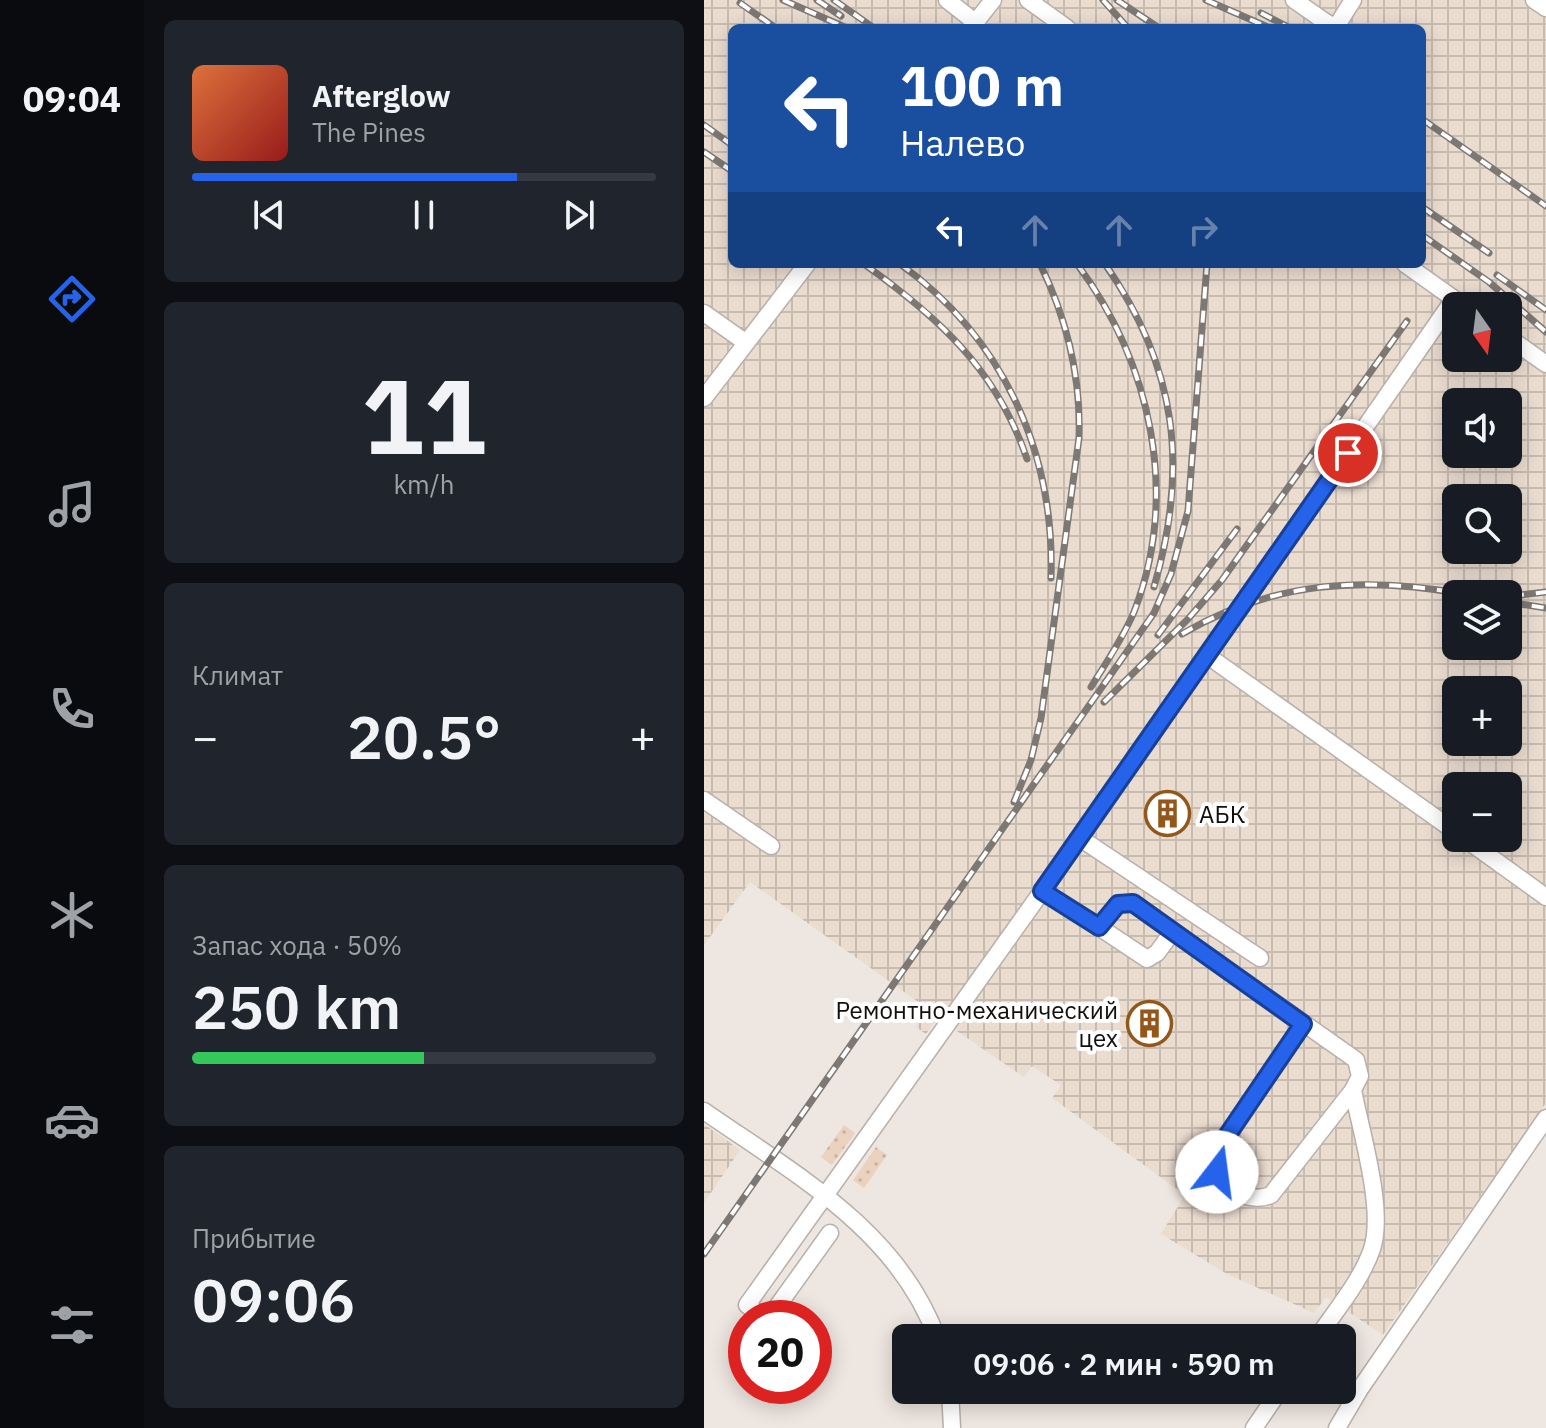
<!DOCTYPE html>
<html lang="ru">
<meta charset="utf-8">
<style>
:root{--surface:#171b24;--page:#20242c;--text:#f1f3f6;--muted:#9ea1a6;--line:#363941;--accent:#2563eb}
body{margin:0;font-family:"IBM Plex Sans",sans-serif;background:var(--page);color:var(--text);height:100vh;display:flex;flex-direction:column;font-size:30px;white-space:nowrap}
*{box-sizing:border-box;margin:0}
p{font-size:26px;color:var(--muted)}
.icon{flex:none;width:44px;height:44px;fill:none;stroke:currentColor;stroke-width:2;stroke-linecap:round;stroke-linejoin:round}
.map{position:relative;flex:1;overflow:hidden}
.details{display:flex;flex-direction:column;gap:20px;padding:20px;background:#0d0f14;width:560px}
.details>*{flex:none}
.banner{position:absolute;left:24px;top:24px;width:698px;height:244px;border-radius:12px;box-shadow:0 4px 20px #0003;background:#1a4fa0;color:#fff;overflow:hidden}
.needle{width:52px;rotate:166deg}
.fabs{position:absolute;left:738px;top:292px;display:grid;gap:16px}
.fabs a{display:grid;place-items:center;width:80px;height:80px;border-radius:12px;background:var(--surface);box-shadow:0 4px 20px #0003;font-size:40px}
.speed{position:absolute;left:24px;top:1300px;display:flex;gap:16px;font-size:40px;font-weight:700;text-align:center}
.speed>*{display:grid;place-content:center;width:104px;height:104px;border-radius:50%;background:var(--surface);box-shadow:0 4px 20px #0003;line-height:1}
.speed .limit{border:12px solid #d22;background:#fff;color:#111}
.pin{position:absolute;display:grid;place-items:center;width:68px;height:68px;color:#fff;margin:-34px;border:4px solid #fff;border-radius:50%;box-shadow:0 2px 8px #0007}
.me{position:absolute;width:88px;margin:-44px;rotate:15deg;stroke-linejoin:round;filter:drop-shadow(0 0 6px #0008)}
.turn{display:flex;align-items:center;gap:28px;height:168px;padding:0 40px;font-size:36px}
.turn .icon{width:104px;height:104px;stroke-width:2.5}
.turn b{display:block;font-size:56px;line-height:68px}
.lanes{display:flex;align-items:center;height:76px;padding:0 40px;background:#0003;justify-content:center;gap:40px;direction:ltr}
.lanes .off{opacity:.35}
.big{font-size:60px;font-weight:600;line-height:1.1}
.details .widget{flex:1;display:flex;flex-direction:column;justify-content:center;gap:12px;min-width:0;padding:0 28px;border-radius:12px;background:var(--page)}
.details .dial{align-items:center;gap:0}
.dial b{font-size:104px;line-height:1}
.song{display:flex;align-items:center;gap:24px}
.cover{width:96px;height:96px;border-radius:12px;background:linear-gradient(135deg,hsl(20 70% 55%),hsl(0 70% 35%))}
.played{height:8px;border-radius:4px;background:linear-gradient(90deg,var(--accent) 70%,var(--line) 70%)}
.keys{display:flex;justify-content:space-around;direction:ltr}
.heat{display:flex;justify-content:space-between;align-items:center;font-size:44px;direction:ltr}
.charge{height:12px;border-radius:6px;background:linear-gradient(90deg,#34c759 50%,var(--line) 0)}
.trip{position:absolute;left:188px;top:1324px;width:464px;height:80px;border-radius:12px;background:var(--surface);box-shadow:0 4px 20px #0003;font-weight:600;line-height:80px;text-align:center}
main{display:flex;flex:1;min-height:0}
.tab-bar{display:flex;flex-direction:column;width:144px;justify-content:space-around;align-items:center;background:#090b0e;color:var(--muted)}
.tab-bar .icon{width:56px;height:56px}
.tab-bar .active{color:var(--accent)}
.tab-bar b{font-size:36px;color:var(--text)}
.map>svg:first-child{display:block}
.industrial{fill:url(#industrial-grid);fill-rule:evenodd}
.grass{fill:url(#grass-dots)}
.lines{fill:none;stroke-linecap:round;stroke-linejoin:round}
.minor-casing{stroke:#b7afa9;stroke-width:19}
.minor{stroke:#fff;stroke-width:16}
.rail-casing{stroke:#7d7874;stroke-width:7}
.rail{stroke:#fff;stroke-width:4;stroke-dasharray:12;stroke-linecap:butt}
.route-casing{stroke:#184099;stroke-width:20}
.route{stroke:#2563eb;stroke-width:14}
.labels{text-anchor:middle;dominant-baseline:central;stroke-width:8;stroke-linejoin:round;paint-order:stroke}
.poi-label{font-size:24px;fill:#110e0c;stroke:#fff;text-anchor:start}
</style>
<main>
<nav class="tab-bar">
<b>09:04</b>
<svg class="icon active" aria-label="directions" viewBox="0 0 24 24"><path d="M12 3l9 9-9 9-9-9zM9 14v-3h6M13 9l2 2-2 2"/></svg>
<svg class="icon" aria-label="music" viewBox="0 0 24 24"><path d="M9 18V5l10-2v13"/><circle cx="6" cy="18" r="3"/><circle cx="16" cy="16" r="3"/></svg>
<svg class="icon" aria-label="phone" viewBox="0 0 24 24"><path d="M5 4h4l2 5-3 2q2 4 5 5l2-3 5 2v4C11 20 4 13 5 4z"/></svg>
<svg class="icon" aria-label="climate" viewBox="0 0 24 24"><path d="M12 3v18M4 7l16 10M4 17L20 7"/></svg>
<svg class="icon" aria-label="car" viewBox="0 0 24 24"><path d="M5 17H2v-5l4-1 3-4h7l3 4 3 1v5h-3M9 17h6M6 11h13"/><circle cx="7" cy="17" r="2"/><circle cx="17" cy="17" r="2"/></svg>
<svg class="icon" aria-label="filters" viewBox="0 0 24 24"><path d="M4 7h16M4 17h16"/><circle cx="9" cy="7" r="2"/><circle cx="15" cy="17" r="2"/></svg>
</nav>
<section class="details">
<div class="widget">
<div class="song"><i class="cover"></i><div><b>Afterglow</b><p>The Pines</p></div></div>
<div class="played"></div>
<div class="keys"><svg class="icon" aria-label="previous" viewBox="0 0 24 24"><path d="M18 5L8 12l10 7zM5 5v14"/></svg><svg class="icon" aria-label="pause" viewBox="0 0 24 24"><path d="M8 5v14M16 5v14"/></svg><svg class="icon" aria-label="next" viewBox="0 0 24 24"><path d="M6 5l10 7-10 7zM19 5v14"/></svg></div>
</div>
<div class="widget dial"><b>11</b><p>km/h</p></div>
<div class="widget"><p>Климат</p>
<div class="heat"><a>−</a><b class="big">20.5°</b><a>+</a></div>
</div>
<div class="widget"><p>Запас хода · 50%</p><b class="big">250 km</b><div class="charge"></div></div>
<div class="widget"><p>Прибытие</p><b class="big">09:06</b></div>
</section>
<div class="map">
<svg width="842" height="1428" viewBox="0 0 842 1428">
<defs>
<pattern id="industrial-grid" width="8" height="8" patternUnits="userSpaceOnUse" patternTransform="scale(2)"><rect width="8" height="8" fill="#ebdcd0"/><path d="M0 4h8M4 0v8" fill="none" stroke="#c8bcb1"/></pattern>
<pattern id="grass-dots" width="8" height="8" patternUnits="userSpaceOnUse" patternTransform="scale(2)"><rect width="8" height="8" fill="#ebd2be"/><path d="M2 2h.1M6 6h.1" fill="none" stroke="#c8b3a2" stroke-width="1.8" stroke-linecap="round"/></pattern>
</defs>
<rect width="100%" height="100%" fill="#eee6e0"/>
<g class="industrial">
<path d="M0,0h842v1103l-163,232 -57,-38 -12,16 -87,-39 -66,-40 24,-39 -133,-97 9,-13 -29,-19 -8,11 -86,-59 -12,16 -10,-7 12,-18 -178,-127 -46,63zM28,28h690v236h-690zM752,306h52v52h-52zM752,402h52v52h-52zM752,498h52v52h-52zM752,594h52v52h-52zM752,690h52v52h-52zM752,786h52v52h-52z"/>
<path d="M0,1124l36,26 -36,53z"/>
</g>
<g class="grass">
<path d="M140,1125l11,8 -23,32 -11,-8z"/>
<path d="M172,1147l11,8 -23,33 -11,-8z"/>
</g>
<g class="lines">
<defs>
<g id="minor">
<path d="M243,0l28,22"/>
<path d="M324,0l39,28"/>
<path d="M590,0l33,23 -3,5"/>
<path d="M830,0l12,8"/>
<path d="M623,23l9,4 17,-27"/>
<path d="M267,28l22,-28"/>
<path d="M701,264l59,42"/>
<path d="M0,313l41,29"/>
<path d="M804,337l38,27"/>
<path d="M0,398l103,-134"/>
<path d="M504,656l248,176"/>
<path d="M0,800l67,46"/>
<path d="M376,838l180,120"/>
<path d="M760,838l82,59"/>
<path d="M338,891l57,36 19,-23 15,-1 223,157 4,16 -7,14c8,42 32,120 19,159 -11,32 -36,61 -55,89"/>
<path d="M395,927l48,32 10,-6 16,-22"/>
<path d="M599,1024l-83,122c-14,31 22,61 51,49l82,-105"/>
<path d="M0,1111c89,62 194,119 233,227"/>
<path d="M61,1318l-18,-13 333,-467 374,-539"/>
<path d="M65,1318l61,-85"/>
<path d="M246,1390l2,38"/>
<path d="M550,1428l26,-38"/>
<path d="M633,1428l23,-39 186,-271"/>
</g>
</defs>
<use href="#minor" class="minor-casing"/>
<use href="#minor" class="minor"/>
<defs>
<g id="rail">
<path d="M79,0l64,28"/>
<path d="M113,0l24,16"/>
<path d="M130,0l40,28"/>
<path d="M399,0l25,28"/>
<path d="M413,0l42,28"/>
<path d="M502,0l64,28"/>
<path d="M36,3l36,25"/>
<path d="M557,13l29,15"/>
<path d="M718,119l124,87"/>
<path d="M0,125l28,20"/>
<path d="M0,152l28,19"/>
<path d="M718,207l67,46"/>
<path d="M718,235l67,47 57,50"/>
<path d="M160,264c74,53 133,106 163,195"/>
<path d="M196,264c103,74 155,188 151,314"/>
<path d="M373,264c74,99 103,230 57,348 -11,26 -28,51 -43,75"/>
<path d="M401,264c72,103 84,203 49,323"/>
<path d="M793,275l49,35"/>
<path d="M808,596l34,-4"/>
<path d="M804,602l38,6"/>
<path d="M478,634c91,-53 181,-58 282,-40"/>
<path d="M454,635l79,-106"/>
<path d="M400,702l84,-83 34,-39 185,-259"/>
<path d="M310,802l17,-42 10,-42 38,-280c2,-61 -12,-119 -39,-174"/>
<path d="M0,1254l450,-641 17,-39 17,-63 19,-247"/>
</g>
</defs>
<use href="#rail" class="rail-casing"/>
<use href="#rail" class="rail"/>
</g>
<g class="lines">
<defs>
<path id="route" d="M513,1172l-1,-13 4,-13 83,-122 -170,-121 -15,1 -19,23 -57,-36 306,-438"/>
</defs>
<use href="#route" class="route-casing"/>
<use href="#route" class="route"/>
</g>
<defs>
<symbol id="building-ring" viewBox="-11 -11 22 22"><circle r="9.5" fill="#fff" stroke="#94571a" stroke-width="1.5"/><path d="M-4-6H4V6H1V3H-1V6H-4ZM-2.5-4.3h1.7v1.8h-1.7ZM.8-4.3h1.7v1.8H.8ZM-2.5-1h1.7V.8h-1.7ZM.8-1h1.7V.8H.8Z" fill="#94571a"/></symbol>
</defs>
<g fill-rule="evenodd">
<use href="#building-ring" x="438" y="788" width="51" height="51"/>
<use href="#building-ring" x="420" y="998" width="51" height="51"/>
</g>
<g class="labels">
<g class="poi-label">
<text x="495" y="814">АБК</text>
<text x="414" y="1010" text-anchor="end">Ремонтно-механический<tspan x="414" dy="28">цех</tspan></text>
</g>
</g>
</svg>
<div class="fabs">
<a><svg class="needle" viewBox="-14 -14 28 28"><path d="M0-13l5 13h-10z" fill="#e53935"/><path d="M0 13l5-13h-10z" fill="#9ea1a6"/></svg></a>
<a><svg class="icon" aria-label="sound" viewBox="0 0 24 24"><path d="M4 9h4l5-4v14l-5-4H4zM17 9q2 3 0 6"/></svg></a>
<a><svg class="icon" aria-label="search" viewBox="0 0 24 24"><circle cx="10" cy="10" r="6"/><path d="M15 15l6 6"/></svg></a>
<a><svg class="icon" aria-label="layers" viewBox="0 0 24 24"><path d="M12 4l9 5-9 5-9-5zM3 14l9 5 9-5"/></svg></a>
<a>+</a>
<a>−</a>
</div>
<div class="speed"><div class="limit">20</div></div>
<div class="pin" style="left:644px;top:453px;background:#d93025"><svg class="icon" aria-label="arrive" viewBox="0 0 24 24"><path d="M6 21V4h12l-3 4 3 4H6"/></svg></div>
<svg class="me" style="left:513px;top:1172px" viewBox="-20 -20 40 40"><circle r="19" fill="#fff"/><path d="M0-13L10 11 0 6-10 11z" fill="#2563eb"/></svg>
<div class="trip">09:06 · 2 мин · 590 m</div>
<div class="banner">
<div class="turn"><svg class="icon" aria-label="left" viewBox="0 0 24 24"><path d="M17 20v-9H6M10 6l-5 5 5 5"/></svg><div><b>100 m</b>Налево</div></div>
<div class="lanes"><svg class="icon" aria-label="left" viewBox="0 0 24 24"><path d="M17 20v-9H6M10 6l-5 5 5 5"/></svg><svg class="icon off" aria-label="ahead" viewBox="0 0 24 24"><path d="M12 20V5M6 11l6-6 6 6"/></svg><svg class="icon off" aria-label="ahead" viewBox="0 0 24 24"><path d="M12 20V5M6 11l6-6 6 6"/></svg><svg class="icon off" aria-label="right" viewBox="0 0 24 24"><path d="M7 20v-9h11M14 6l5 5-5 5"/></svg></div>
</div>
</div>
</main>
